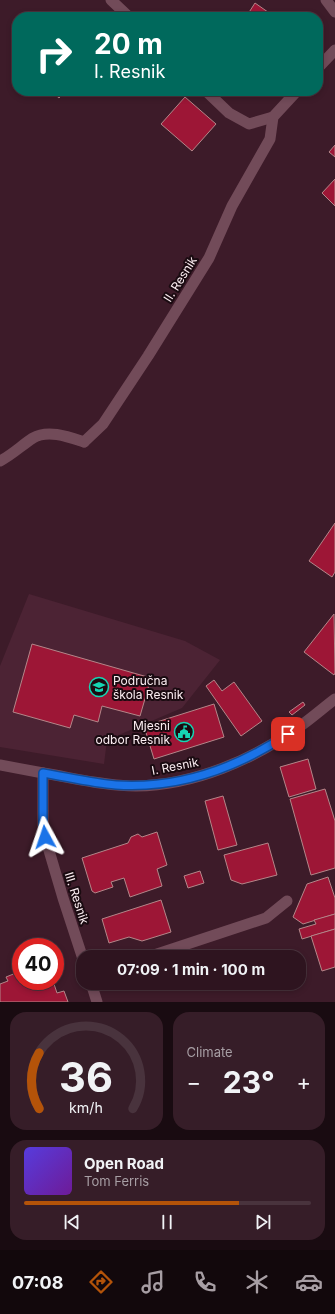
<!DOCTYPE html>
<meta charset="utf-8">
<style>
:root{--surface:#2e141f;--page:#361d28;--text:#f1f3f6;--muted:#a79ea4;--line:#49333d;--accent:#b45309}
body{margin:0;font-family:Inter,sans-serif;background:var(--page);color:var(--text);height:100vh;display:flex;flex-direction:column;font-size:15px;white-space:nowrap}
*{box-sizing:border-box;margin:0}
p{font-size:13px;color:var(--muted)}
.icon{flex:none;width:22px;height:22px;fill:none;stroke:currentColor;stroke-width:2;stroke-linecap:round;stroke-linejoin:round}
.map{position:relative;height:1002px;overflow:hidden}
.panel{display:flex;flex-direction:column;gap:10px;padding:10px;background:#190b11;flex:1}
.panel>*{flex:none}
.hud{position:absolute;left:12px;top:12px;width:311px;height:84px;border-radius:16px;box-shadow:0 2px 6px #0003,0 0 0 1px var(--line);background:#00695c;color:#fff;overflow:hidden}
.speed{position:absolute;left:12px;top:938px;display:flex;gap:8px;font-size:20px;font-weight:700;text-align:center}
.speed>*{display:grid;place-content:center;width:52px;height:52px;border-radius:50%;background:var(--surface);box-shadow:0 2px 6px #0003,0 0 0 1px var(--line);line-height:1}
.speed .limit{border:6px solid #d22;background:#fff;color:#111}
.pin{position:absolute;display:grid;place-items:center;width:34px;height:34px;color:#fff;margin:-17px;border-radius:8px;box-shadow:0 2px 6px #0006}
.me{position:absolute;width:44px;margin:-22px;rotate:355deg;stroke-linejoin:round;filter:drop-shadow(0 0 3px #0008)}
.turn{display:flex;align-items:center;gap:14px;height:84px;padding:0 16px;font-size:18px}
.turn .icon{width:52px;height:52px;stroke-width:2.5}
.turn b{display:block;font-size:28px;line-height:34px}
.big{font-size:30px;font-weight:700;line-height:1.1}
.panel .card{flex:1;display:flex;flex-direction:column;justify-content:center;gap:6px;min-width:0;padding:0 14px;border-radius:16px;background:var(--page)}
.panel .dial{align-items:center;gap:0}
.dial svg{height:104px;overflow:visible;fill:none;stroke:var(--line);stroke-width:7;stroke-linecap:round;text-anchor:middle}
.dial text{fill:var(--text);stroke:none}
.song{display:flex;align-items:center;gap:12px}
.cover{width:48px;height:48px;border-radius:6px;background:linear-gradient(135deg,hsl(250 70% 55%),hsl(280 70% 35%))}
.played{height:4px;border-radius:2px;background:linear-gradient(90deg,var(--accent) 75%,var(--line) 75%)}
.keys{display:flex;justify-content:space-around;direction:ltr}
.heat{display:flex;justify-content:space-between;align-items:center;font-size:22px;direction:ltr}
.panel .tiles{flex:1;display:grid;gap:10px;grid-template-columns:1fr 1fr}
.card:last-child{grid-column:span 2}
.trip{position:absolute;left:76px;top:950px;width:230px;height:40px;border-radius:16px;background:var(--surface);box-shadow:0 2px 6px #0003,0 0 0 1px var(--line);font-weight:700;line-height:40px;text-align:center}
.dock{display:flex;height:64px;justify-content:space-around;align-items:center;background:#12080c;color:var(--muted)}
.dock .icon{width:28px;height:28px}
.dock .selected{color:var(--accent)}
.dock b{font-size:18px;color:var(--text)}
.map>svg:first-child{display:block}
.built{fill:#4c2334}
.building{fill:#9d1636;stroke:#b48689}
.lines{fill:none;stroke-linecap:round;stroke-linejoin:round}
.service{stroke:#724b59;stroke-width:11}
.minor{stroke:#724b59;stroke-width:11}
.tertiary{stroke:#724b59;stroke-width:11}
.route-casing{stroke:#114b97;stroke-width:10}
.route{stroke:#1a73e8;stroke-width:7}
.labels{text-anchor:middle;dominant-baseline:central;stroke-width:4;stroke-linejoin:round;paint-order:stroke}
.street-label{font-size:12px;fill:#fdeff3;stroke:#1a0b11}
.poi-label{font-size:12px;fill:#fdeff3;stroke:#1a0b11;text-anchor:start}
</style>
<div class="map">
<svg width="335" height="1002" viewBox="0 0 335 1002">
<rect width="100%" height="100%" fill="#3d1b29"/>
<path class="built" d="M29,594l156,47 35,19 -38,48 -75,32 -3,24 -104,-17v-81z"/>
<g class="building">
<path d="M255,3l20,14h-29z"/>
<path d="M51,91h15l-7,7z"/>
<path d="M185,97l31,27 -24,27 -31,-27z"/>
<path d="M335,145v12l-6,-5z"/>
<path d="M335,179v27l-13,-13z"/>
<path d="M335,523v49l-3,5 -23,-16z"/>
<path d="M334,614l1,59 -1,2 -30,-23z"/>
<path d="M32,644l119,34 -11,38 -38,-10 -4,16 -24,-7 -4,13 -57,-16z"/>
<path d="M214,680l8,11 12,-9 28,39 -21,15 -35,-50z"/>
<path d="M303,702l2,3 -13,10 -3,-3z"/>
<path d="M214,704l10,33 -70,22 -10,-33z"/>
<path d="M308,759l8,30 -27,8 -9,-30z"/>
<path d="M325,789l10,32v47l-24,7 -21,-76z"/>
<path d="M223,796l14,49 -19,5 -13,-49z"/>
<path d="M157,832l10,33 -10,4 5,17 -32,11 -6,-19 -13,4 2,5 -18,6 -3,-2 -10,-33 46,-15 3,-6 7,-3 4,3z"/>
<path d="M268,843l9,32 -35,9 -11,-4 -7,-25z"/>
<path d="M200,871l4,12 -16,5 -4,-12z"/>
<path d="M328,877l7,21v16l-32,10 -10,-7 14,-33z"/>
<path d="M161,900l10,32 -29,9 -13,-4 -20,6 -7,-24z"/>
<path d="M335,914v15l-33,10 -3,-10 17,-5 -2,-4z"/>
<path d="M335,929v38l-13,4 -11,-35z"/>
<path d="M21,971v10h32l4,12 7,-2 4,11h-68v-18l8,-3 -2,-4z"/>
</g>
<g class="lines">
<g class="service">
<path d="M0,461c12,-6 22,-16 33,-23 15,-9 36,-1 51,4"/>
<path d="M148,957l118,-39 21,-17"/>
</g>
<g class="minor">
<path d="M111,0l18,17"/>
<path d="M326,0l9,12"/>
<path d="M318,68l17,-18"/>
<path d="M206,91l23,22 20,11 24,-7"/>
<path d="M84,442l19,-18 45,-68 61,-98 23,-52 38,-67 3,-22 24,-26"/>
<path d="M43,773c31,5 62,13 93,13 59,-1 116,-26 163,-59 13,-9 24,-19 36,-28"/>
</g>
<g class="tertiary">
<path d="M0,765l43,8v52l2,12 18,61 20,61"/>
<path d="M91,983l6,19"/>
</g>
</g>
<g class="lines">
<defs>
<path id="route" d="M45,837l-2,-12v-52c24,4 49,10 73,12 62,4 121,-17 172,-51"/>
</defs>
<use href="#route" class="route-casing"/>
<use href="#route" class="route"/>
</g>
<defs>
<symbol id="school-ring" viewBox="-11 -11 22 22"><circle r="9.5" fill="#1a0b11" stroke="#16d5b3" stroke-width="1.5"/><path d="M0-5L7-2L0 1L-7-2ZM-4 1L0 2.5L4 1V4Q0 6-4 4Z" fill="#16d5b3"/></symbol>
<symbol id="civic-ring" viewBox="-11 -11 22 22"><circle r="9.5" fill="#1a0b11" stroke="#16d5b3" stroke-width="1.5"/><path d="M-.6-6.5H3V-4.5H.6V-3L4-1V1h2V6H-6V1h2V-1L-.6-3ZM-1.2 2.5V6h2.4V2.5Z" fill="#16d5b3"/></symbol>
</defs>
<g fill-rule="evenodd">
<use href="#school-ring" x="88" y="676" width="22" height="22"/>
<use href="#civic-ring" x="173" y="721" width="22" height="22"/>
</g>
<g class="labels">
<g class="street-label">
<text transform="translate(180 279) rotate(-58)">II. Resnik</text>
<text transform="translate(175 766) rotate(-11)">I. Resnik</text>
<text transform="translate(77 898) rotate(72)">III. Resnik</text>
</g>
<g class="poi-label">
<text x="113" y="680">Područna<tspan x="113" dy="14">škola Resnik</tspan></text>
<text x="170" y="725" text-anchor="end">Mjesni<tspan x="170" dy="14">odbor Resnik</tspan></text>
</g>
</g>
</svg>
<div class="speed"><div class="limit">40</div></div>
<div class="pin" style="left:288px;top:734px;background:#d93025"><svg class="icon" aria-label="arrive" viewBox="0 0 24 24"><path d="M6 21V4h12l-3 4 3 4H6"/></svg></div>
<svg class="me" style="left:45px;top:837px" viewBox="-20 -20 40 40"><path d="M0-17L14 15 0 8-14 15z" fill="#1a73e8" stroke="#fff" stroke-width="4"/></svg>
<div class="trip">07:09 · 1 min · 100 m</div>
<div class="hud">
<div class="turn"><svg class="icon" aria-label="right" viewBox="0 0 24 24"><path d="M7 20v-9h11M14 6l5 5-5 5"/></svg><div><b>20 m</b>I. Resnik</div></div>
</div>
</div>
<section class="panel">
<div class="tiles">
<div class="card dial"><svg viewBox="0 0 100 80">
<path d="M14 69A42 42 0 1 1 86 69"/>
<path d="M14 69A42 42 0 0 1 14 26" stroke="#b45309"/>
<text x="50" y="56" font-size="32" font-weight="700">36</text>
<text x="50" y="72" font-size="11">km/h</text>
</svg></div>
<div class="card"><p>Climate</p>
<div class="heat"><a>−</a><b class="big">23°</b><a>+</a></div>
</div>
<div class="card">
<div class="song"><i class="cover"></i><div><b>Open Road</b><p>Tom Ferris</p></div></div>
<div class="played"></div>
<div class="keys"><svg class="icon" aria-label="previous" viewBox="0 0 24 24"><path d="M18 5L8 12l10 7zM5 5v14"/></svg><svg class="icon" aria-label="pause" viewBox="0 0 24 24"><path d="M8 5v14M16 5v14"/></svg><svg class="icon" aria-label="next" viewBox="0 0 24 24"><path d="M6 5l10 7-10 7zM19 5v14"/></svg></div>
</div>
</div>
</section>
<nav class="dock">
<b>07:08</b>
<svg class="icon selected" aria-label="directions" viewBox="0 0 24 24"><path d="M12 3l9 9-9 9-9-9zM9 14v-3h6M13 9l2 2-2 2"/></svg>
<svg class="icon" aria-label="music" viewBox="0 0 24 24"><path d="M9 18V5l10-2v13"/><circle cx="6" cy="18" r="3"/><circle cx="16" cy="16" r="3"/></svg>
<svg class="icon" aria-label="phone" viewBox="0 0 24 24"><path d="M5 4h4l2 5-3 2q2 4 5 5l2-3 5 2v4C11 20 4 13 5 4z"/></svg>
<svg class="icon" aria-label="climate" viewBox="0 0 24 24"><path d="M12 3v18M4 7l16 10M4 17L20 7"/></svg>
<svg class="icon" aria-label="car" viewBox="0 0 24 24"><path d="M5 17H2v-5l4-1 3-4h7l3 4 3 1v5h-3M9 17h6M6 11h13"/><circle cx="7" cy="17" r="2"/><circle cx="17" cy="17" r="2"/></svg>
</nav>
